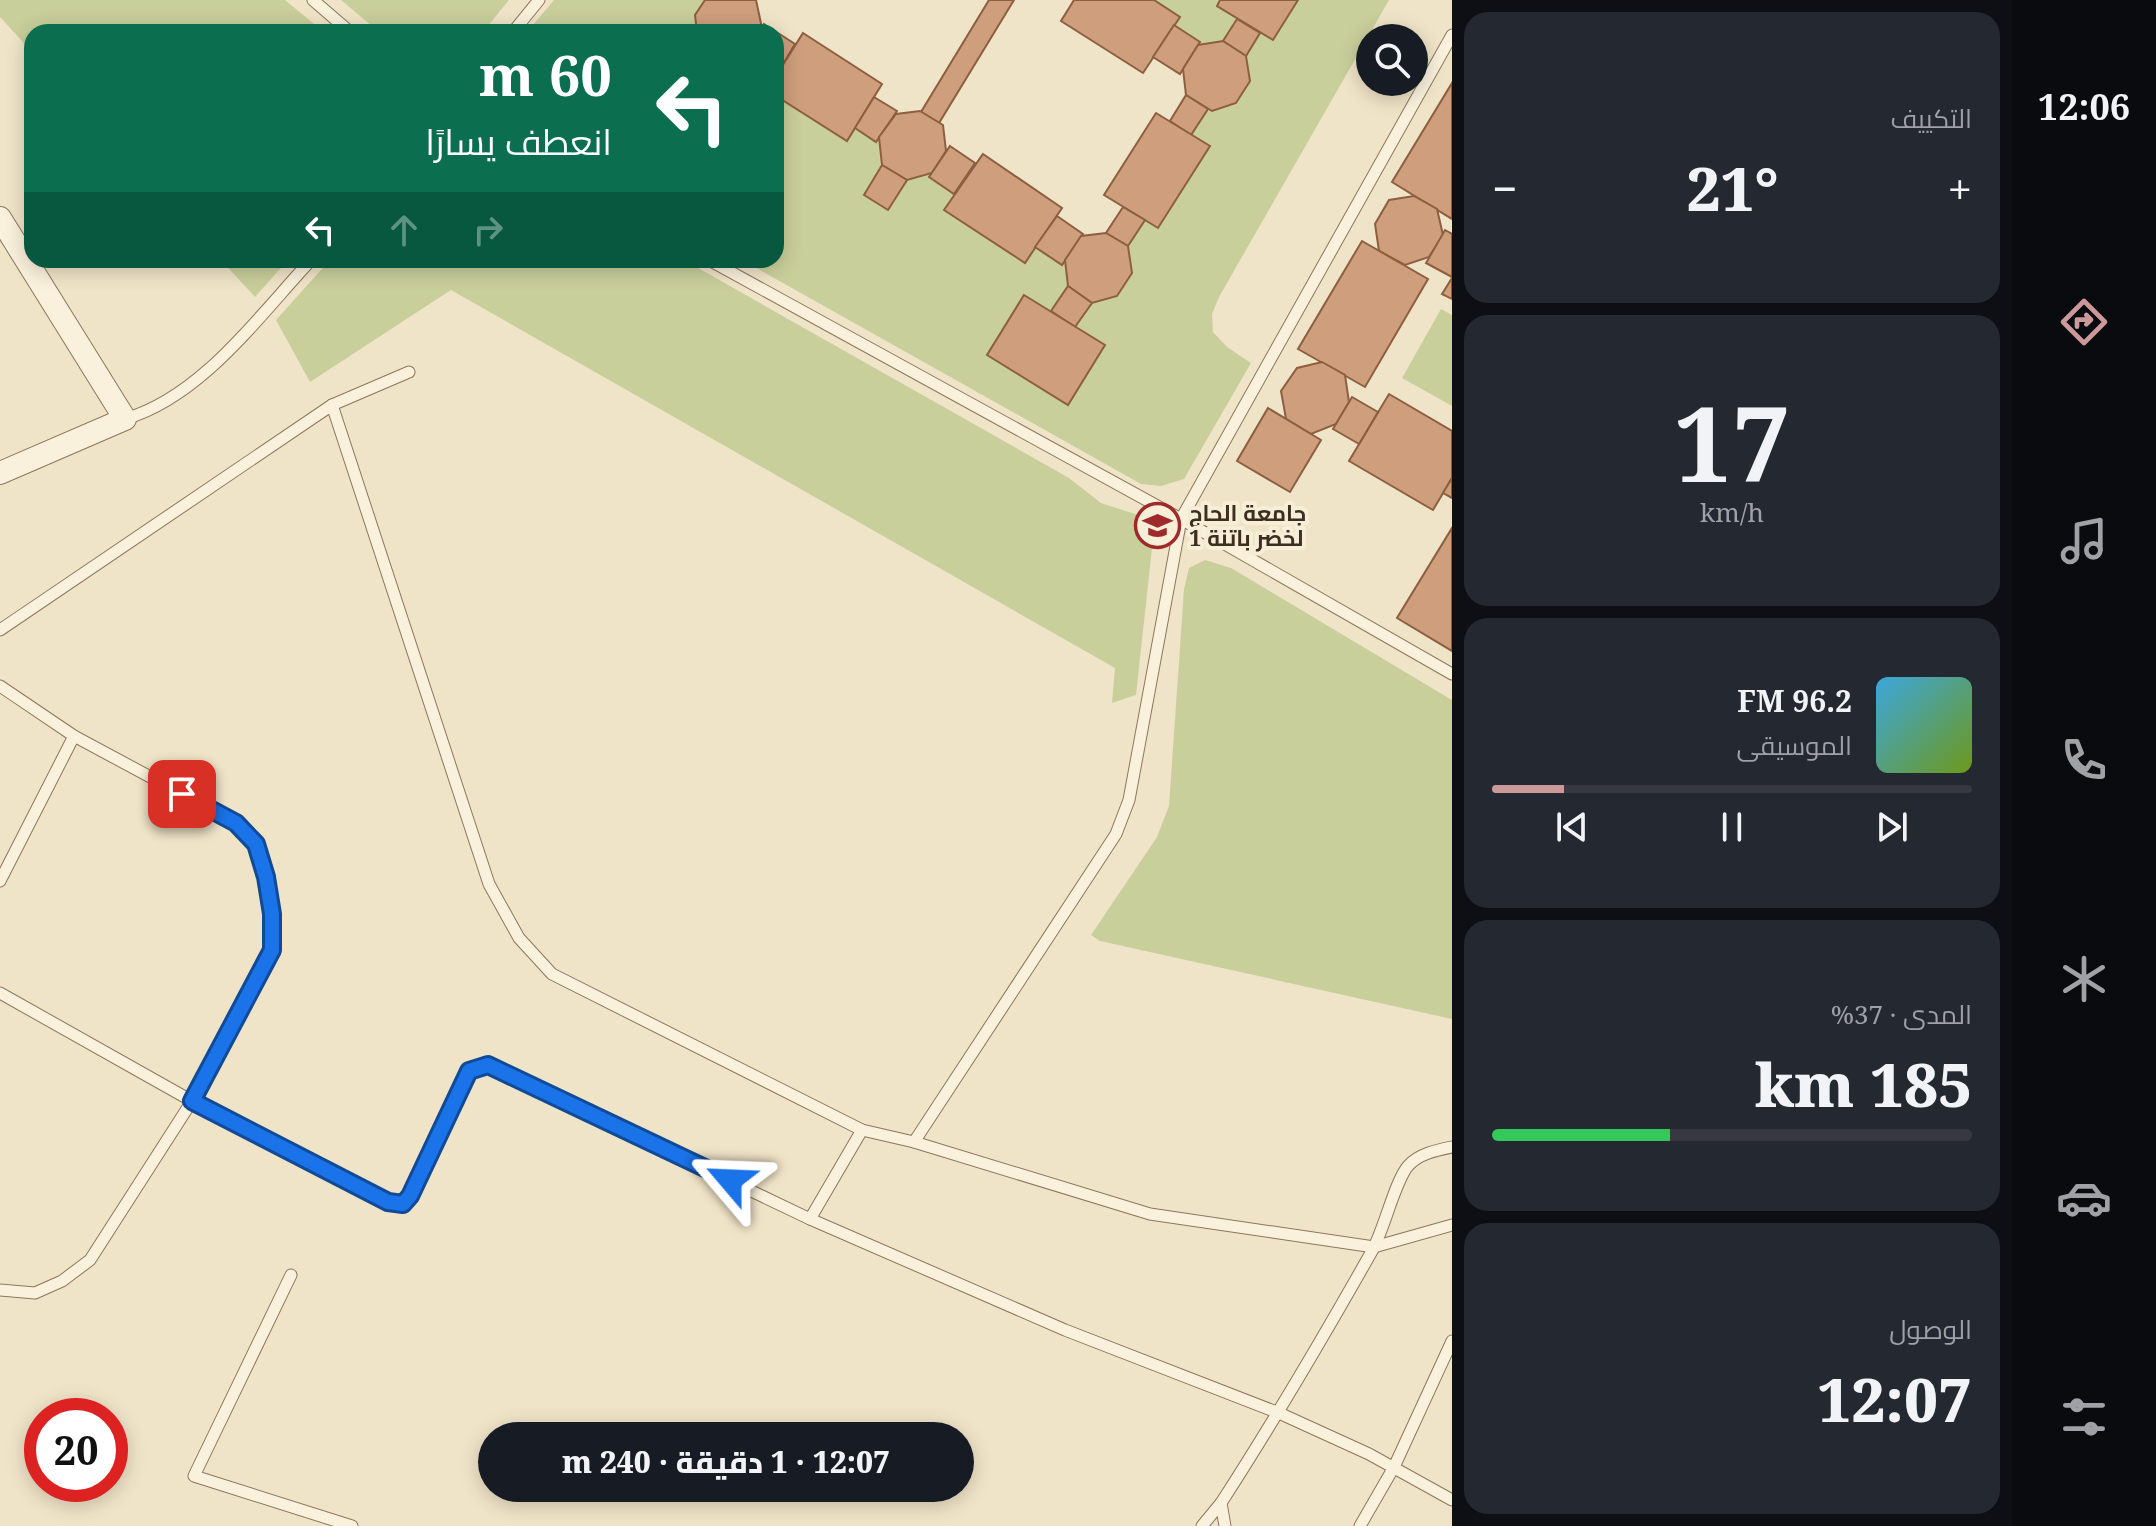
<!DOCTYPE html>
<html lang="ar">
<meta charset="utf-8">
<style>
:root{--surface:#171b24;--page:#242831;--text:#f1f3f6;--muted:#9ea1a6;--line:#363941;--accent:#cc999b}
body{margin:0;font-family:"Noto Serif",Cairo,serif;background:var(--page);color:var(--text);direction:rtl;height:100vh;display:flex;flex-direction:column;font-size:30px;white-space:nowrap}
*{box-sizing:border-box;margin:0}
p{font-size:26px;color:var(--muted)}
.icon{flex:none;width:44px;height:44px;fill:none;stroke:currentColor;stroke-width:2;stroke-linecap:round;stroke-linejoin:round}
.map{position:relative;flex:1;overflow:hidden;direction:ltr}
.drawer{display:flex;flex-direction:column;gap:12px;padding:12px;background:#0d0f14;width:560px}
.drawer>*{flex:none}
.hud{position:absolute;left:24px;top:24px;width:760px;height:244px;border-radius:24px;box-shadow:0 4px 20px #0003;direction:rtl;background:#0b6e4f;color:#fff;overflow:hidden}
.fabs{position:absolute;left:1356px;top:24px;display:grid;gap:16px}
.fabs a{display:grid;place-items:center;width:72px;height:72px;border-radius:50%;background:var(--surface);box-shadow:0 4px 20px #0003;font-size:40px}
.speed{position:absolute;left:24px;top:1398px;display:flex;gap:16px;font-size:40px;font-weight:700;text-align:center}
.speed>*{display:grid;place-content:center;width:104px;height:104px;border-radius:50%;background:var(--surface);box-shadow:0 4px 20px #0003;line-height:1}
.speed .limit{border:12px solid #d22;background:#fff;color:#111}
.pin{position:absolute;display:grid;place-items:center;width:68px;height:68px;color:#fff;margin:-34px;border-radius:16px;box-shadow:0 4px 12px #0006}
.me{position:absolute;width:88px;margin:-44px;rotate:296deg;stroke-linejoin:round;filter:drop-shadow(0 0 6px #0008)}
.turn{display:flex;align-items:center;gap:28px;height:168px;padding:0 40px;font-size:36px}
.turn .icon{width:104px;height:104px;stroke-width:2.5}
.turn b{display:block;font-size:56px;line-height:68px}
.lanes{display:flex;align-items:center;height:76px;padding:0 40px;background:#0003;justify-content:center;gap:40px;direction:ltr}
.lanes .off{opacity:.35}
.big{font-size:60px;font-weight:800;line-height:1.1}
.drawer .tile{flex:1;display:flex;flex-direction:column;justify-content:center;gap:12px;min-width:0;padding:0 28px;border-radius:24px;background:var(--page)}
.drawer .dial{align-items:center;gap:0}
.dial b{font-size:104px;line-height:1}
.song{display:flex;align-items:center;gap:24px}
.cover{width:96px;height:96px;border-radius:12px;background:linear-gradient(135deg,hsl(200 70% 55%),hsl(80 70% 35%))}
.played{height:8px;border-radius:4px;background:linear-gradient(90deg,var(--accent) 15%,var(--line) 15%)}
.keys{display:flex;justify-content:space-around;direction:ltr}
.heat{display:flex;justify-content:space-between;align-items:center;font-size:44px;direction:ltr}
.charge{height:12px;border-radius:6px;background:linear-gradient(90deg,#34c759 37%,var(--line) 0)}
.trip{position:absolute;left:478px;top:1422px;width:496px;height:80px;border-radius:40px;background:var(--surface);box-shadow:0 4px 20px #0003;font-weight:800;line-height:80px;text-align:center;direction:rtl}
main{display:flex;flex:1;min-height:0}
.tab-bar{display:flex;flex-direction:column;width:144px;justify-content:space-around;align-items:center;background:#090b0e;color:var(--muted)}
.tab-bar .icon{width:56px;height:56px}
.tab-bar .selected{color:var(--accent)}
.tab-bar b{font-size:36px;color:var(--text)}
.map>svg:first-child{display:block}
.green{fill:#c9cf9b}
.building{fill:#cf9f7d;stroke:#8d5f41;stroke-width:2}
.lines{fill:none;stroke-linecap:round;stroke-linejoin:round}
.lane-casing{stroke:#8d765c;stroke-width:13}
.street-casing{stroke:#8d765c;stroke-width:24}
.lane{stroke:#faf1dc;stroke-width:11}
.street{stroke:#faf1dc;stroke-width:22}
.route-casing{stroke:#114b97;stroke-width:20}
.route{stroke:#1a73e8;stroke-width:14}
.labels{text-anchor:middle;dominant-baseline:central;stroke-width:8;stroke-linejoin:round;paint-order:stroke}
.poi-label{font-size:22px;font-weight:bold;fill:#3d2e20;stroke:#f7eed8;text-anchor:start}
</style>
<main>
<nav class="tab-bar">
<b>12:06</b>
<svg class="icon selected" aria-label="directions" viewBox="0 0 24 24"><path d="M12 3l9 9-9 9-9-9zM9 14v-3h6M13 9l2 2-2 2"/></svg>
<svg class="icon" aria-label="music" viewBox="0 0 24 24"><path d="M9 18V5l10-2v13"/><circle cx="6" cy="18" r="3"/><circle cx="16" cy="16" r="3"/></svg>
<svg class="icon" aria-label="phone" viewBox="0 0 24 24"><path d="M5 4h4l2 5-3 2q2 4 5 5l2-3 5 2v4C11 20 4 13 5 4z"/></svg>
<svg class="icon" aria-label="climate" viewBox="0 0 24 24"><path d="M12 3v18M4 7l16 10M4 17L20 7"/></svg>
<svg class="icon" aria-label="car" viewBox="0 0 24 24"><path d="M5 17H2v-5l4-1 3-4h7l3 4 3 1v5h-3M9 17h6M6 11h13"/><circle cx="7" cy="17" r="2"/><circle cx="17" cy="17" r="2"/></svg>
<svg class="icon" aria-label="filters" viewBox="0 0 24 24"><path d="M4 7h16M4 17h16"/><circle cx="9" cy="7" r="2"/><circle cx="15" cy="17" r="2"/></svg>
</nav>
<section class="drawer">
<div class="tile"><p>التكييف</p>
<div class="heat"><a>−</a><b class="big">21°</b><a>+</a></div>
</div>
<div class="tile dial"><b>17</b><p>km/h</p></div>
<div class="tile">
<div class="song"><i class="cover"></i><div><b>96.2 FM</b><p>الموسيقى</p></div></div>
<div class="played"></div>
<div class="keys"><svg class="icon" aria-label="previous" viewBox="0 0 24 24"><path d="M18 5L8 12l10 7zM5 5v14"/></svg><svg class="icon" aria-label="pause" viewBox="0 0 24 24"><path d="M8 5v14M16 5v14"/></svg><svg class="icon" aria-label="next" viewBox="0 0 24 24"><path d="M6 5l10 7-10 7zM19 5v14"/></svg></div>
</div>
<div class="tile"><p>المدى · 37%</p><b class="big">185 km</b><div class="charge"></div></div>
<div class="tile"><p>الوصول</p><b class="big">12:07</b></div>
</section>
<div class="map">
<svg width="1452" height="1526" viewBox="0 0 1452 1526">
<rect width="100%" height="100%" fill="#f0e4c8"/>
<g class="green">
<path d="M0,0h285l39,32h-292v20l-32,-35z"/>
<path d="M341,0h168l-26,32h-104z"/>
<path d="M554,0h151l-10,15 2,17h-170z"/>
<path d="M1154,0h66l-3,6 20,13 -14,22 -25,4 2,-3 -26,-17 5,-9z"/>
<path d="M1298,0h91l-170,297 -7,17 1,18 14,15 24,16 -67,116 -23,7 -20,-2 -399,-224h34v-164l79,32 21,14 3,-5 3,28 -18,31 24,14 19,-30 25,-7 -3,5 25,16 -10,16 81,53 10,-16 26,18 4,-5 3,26 -17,25 -27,-16 -37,60 81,50 37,-59 -30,-19 17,-24 25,-7 15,-22 -4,-28 17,-26 13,8 51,-81 -18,-12 17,-26 4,2 25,-8 13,-22 -4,-25 14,-23 13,6z"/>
<path d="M221,260h67l-33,37z"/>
<path d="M330,260h354l385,218 32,25 37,12 15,24 -17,156 -24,8 3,-35 -664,-378 -141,92 -34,-62z"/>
<path d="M1441,309l11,6v91l-50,-28z"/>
<path d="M1205,560l26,8 221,132v319l-352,-78 -9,-6 66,-98 12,-31 15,-217 5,-21z"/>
</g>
<g class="building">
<path d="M705,0h51l6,28 -3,4h-62l-2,-17z"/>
<path d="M989,0h25l-75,123 -18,-11z"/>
<path d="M1074,0h80l26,17 -37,56 -82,-52z"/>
<path d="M1220,0h78l-25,40 -56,-34z"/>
<path d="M1237,19l23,14 -14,23 -23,-15z"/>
<path d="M764,24l31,20 -19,32v-44h-17z"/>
<path d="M1174,25l26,17 -20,32 -27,-17z"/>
<path d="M803,33l79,51 -35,57 -71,-45v-20z"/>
<path d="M1223,41l23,15 4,25 -14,22 -24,8 -26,-16 -3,-26 15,-24z"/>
<path d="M1452,83v136l-60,-37z"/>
<path d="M1186,95l22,14 -17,26 -21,-14z"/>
<path d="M874,97l23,14 -21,31 -21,-14z"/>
<path d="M920,111l23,14 3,26 -14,22 -25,7 -25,-15 -3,-28 17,-23z"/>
<path d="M1156,113l54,33 -52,82 -54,-33z"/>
<path d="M950,146l25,17 -21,31 -25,-17z"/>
<path d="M983,154l79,54 -37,55 -81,-53z"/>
<path d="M882,165l25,15 -19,30 -24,-15z"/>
<path d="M1414,196l23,13 6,26 -14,22 -24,8 -26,-14 -4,-27 14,-24z"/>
<path d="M1123,207l22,13 -17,26 -22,-13z"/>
<path d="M1057,216l26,18 -21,31 -27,-18z"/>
<path d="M1445,230l7,4v43l-26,-14z"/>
<path d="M1106,233l22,13 4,27 -15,23 -25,7 -24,-17 -3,-26 16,-24z"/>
<path d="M1362,241l66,38 -63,108 -67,-38z"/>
<path d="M1452,278v21l-10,-5z"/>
<path d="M1068,286l24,17 -17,24 -24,-16z"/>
<path d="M1024,295l81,50 -37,60 -81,-50z"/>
<path d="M1322,362l23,13 4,27 -13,22 -25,10 -25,-15 -5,-28 16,-23z"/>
<path d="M1389,394l63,37v47l-19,32 -84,-49z"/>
<path d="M1352,397l26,15 -19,32 -26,-15z"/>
<path d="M1268,408l53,32 -31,52 -53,-31z"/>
<path d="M1452,478v20l-9,-5z"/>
<path d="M1452,528v123l-55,-33z"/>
</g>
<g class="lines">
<defs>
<g id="lane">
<path d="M313,0l37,32"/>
<path d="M513,32l26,-32"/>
<path d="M709,260l472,259 271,155"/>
<path d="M332,405l157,479 30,54 33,36 310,156 52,12 236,72 224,33 78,-22"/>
<path d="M125,419c76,-22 133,-102 186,-159"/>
<path d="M0,630l332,-225 77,-33"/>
<path d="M0,686l74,50 162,87 20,21 10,33 6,37v36l-80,151 -102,159 -28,21 -27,12 -35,-3"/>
<path d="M0,881l74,-145"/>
<path d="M0,993l192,108 196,101 15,2 7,-8 59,-125 19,-6 322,154 255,111 214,83 90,41 83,46"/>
<path d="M914,1142l202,-308 13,-34 52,-281 271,-484"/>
<path d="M810,1219l52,-89"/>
<path d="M291,1275l-97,201 158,50"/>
<path d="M1202,1526l19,-23"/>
<path d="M1225,1526l-4,-23c53,-82 103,-167 151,-252 12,-21 23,-70 36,-85 10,-12 29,-16 44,-19"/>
<path d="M1360,1526l34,-59 58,-126"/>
</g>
<path id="street" d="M0,218l125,201 -125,54"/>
</defs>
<use href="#lane" class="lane-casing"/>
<use href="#street" class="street-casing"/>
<use href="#lane" class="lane"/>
<use href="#street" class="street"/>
</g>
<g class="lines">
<defs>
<path id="route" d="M182,794l54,29 20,21 10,33 6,37v36l-80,151 196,101 15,2 7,-8 59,-125 19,-6 242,115"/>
</defs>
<use href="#route" class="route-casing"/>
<use href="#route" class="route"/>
</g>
<defs>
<symbol id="university-ring" viewBox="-11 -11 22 22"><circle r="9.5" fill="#f7eed8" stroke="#9e2a2b" stroke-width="1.5"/><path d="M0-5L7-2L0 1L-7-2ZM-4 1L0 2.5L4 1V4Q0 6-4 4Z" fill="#9e2a2b"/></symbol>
</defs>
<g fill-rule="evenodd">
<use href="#university-ring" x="1132" y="500" width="51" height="51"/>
</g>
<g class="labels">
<g class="poi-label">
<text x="1189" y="512">جامعة الحاج<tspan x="1189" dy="25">لخضر باتنة 1</tspan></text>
</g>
</g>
</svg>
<div class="fabs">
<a><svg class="icon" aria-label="search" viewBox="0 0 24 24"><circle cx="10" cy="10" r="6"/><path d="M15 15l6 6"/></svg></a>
</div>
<div class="speed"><div class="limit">20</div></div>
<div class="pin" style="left:182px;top:794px;background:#d93025"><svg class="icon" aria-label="arrive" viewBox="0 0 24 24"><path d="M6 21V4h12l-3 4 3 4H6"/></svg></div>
<svg class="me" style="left:730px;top:1180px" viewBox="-20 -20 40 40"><path d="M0-17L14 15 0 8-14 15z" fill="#1a73e8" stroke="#fff" stroke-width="4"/></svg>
<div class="trip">12:07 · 1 دقيقة · 240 m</div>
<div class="hud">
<div class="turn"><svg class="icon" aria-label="left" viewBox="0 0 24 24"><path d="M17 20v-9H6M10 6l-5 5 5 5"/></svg><div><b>60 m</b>انعطف يسارًا</div></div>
<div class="lanes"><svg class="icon" aria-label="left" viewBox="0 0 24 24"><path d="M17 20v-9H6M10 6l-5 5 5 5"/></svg><svg class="icon off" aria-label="ahead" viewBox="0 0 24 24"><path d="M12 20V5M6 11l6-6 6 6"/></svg><svg class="icon off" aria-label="right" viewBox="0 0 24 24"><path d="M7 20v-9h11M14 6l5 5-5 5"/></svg></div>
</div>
</div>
</main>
